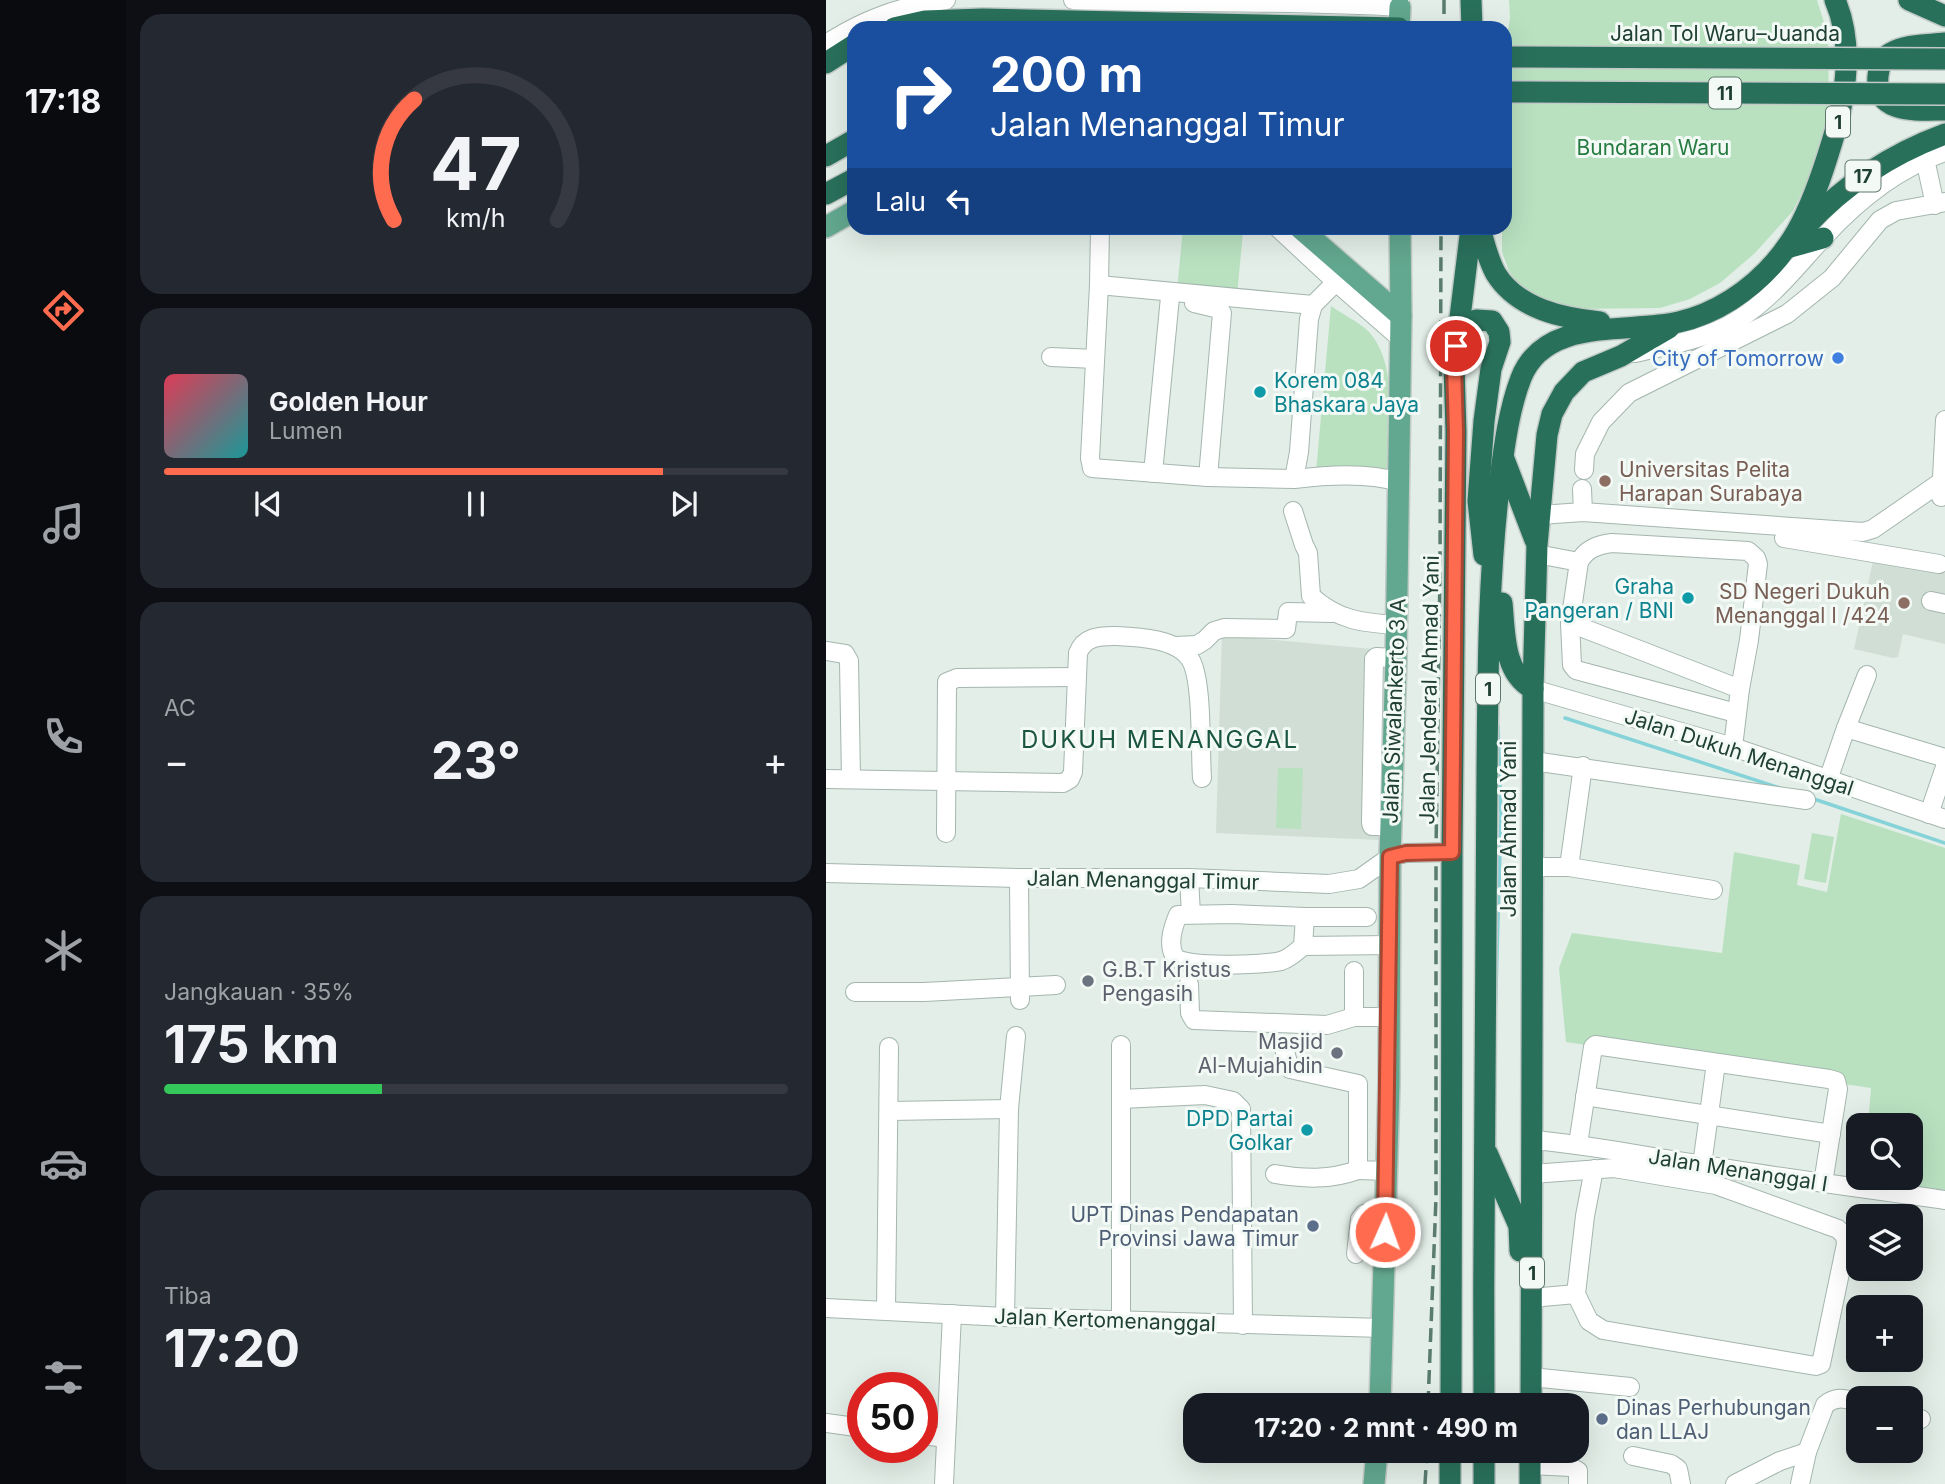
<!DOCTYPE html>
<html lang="id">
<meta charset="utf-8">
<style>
:root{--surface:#171b24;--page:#242831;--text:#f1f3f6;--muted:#9ea1a6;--line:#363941;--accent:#ff6b4f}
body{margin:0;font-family:Inter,sans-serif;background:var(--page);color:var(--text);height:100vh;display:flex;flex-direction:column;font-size:26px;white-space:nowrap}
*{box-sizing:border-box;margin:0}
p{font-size:23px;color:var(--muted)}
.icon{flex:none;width:38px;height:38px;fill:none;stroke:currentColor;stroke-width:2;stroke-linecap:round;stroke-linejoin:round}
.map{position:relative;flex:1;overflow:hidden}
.side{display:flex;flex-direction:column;gap:14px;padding:14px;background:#0d0f14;width:700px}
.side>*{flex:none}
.guide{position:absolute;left:21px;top:21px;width:665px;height:214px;border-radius:21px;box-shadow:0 7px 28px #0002;background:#1a4fa0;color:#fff;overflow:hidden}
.buttons{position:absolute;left:1020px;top:1113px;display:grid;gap:14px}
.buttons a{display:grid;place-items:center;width:77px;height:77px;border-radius:14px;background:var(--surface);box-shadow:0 7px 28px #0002;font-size:35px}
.speed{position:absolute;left:21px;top:1372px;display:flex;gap:14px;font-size:35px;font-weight:700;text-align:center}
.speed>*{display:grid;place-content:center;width:91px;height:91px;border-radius:50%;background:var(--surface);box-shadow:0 7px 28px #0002;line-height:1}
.speed .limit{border:10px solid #d22;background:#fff;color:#111}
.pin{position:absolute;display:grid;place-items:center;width:60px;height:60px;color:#fff;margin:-30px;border:4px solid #fff;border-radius:50%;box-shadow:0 2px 7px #0007}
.me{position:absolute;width:77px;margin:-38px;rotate:2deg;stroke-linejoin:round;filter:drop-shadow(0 0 5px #0008)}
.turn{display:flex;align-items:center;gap:24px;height:147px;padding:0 28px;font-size:32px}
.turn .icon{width:91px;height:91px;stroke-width:2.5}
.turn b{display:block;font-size:49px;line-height:60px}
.then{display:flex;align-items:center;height:66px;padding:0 28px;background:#0003;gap:14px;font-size:26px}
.big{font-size:52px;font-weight:700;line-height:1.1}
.side .card{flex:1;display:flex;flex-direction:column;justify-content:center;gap:10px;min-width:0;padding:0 24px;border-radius:21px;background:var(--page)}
.side .dial{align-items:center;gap:0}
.dial svg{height:182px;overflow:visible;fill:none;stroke:var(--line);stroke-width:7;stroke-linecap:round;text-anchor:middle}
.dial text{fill:var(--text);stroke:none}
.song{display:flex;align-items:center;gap:21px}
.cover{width:84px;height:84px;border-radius:10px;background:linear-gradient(135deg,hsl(350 70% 55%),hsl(180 70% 35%))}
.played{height:7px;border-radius:4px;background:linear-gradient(90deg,var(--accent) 80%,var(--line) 80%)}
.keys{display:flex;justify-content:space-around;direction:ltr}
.heat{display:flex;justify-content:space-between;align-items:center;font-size:38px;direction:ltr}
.charge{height:10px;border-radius:5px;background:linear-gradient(90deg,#34c759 35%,var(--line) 0)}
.trip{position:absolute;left:357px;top:1393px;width:406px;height:70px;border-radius:21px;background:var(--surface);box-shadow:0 7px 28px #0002;font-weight:700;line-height:70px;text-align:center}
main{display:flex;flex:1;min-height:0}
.dock{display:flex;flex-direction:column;width:126px;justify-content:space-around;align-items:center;background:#090b0e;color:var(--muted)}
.dock .icon{width:49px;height:49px}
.dock .selected{color:var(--accent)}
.dock b{font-size:32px;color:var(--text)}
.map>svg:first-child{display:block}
.built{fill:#d0ded6}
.green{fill:#b9e1c0}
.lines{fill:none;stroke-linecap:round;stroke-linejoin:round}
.stream{stroke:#85d2d8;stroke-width:3.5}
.minor-casing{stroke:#a4b6ae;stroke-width:20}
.major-casing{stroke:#c1cac6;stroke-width:24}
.highway-casing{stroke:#c1cac6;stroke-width:24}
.minor{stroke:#fff;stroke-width:18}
.major{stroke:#62a78f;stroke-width:21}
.highway{stroke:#29705b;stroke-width:21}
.rail{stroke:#5a7c70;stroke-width:3.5;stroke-dasharray:14 7;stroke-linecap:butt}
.highway-bridge-casing{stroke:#c1cac6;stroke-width:24;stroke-linecap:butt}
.highway-bridge{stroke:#29705b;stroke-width:21}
.route-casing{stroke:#a64633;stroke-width:18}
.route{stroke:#ff6b4f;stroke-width:12}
.shop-dot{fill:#3f7fe0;stroke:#f3faf6;stroke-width:2.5}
.culture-dot{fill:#0f9aa8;stroke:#f3faf6;stroke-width:2.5}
.education-dot{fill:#8d6e63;stroke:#f3faf6;stroke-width:2.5}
.worship-dot{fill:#6b7280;stroke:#f3faf6;stroke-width:2.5}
.service-dot{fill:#5c6f8a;stroke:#f3faf6;stroke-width:2.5}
.labels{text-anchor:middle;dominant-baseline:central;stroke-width:6;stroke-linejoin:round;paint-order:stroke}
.shield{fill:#f3faf6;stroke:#5f786f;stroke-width:2}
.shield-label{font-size:19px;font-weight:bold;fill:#204035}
.street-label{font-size:21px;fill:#204035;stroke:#f3faf6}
.park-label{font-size:21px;fill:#267b40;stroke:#f3faf6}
.shop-label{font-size:21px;fill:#366cbe;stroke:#f3faf6;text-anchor:end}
.culture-label{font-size:21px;fill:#0d838f;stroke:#f3faf6;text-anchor:end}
.education-label{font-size:21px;fill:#785e54;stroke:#f3faf6;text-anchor:start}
.worship-label{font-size:21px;fill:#5b616d;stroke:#f3faf6;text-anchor:start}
.service-label{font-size:21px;fill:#4e5e75;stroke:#f3faf6;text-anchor:end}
.quarter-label{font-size:24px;letter-spacing:2px;fill:#1a5541;stroke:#f3faf6}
</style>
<main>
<nav class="dock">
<b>17:18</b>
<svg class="icon selected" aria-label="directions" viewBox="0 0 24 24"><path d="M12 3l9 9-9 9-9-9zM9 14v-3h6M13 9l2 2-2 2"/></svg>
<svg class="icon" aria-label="music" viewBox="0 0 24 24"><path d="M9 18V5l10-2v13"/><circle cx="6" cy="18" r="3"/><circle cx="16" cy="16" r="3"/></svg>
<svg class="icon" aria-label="phone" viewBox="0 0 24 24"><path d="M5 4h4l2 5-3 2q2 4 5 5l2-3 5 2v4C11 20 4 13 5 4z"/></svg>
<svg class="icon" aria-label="climate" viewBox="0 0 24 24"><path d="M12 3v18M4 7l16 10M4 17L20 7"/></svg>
<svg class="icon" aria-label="car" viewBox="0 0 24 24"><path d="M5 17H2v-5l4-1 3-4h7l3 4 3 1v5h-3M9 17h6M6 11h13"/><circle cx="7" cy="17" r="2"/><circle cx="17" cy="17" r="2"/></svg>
<svg class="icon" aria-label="filters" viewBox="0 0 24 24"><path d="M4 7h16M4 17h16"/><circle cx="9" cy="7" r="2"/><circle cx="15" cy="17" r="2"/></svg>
</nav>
<section class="side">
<div class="card dial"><svg viewBox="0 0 100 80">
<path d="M14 69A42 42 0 1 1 86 69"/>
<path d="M14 69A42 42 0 0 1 23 16" stroke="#ff6b4f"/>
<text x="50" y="56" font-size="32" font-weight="700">47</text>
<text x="50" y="72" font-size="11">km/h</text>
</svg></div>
<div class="card">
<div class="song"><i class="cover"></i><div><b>Golden Hour</b><p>Lumen</p></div></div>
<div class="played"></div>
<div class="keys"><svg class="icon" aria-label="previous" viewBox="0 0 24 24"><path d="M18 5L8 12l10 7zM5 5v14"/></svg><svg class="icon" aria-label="pause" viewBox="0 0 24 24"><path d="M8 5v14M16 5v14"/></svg><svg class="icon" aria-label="next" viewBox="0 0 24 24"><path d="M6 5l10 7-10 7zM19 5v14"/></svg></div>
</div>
<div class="card"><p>AC</p>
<div class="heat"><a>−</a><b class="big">23°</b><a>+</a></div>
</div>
<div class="card"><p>Jangkauan · 35%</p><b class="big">175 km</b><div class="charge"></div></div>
<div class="card"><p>Tiba</p><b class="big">17:20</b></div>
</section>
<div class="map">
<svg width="1119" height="1484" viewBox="0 0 1119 1484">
<rect width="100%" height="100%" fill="#e2eee7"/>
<g class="built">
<path d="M1047,561l72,12v71l-42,-10 -5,23 -5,1 -39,-9z"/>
<path d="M396,635l160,15 -2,190 -164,-7z"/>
</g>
<g class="green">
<path d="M683,0h308l11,35 1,76 -14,54 -22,46 -38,42 -35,30 -30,16 -30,9 -92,1 -26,-9 -20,-11 -13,-18 -7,-19v-24h3v-178l5,-32z"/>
<path d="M357,228l60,4 -6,63 -60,-5z"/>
<path d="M505,306c11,8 26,15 36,24 33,32 22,104 21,147l-72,-5z"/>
<path d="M452,768h25l-2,61 -25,-1z"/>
<path d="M1015,814l104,34v342l-83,-8v-4h49v-53h-43l3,-37 -305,-46 -7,-74 13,-35 150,20 12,-101 66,13 -3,20 30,7z"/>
<path d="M986,833l22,4 -8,46 -22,-4z"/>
</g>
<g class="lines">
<g class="stream">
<path d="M739,718l215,70"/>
<path d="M985,798l134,45"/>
<path d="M669,1023l6,-207 -3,-90"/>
</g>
<defs>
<g id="minor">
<path d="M247,0c109,4 218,0 327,7v-7"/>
<path d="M0,44c38,-25 75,-38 120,-44"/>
<path d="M1099,159l10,46"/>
<path d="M452,228l58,54 64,56"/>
<path d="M510,282l-23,23 -4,14 -10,133 -5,27c33,-4 73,-7 105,3"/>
<path d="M273,285l1,-57"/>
<path d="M368,303l25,6 3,4 -14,164"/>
<path d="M809,353c34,-8 70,-13 101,-32 37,-23 59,-53 88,-84 34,-37 74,-69 121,-85"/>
<path d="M225,357l44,2"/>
<path d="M758,470l1,-16 16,-32 28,-29 158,-79 45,-36 48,-58 16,-9 49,-9"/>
<path d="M327,473l17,-176"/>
<path d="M468,479l-86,-2 -116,-9 -2,-10 9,-173 214,20"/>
<path d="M756,489l1,23"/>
<path d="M1115,497l4,-77"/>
<path d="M467,511l11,34 4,8 3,43c26,24 52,27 86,29"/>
<path d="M714,515l43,-3 280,20 10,-3 68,-47"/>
<path d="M958,538l155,26"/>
<path d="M711,554l42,8"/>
<path d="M1105,601l14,3"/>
<path d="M744,623l170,66 -7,58"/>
<path d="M349,646l22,-1 8,-5 9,-9 10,-3 62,1 2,-17 44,1"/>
<path d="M0,651l19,3 4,7 2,118"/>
<path d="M707,689l200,58 212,72"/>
<path d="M910,713l-145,-39 -15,-4 -4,-5 -2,-42 9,-61c7,-13 18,-17 33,-19l136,8 8,7 2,6 -9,76 -9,49"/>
<path d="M1020,728l21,-53"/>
<path d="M707,761l273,39"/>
<path d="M757,766l-14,101 144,23"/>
<path d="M0,779l237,4 7,-4 3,-7 5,-119c6,-16 21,-17 36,-17 23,1 62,2 76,23 13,19 10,93 12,119"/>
<path d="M1002,780l18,-52 96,29 3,5"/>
<path d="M1103,814l16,-47"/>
<path d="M565,826h-19l-1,-3 3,-164 2,-2 20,1"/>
<path d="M120,833l1,-151 10,-4 119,-1"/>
<path d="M707,867h36"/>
<path d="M0,873l193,5h170l140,6 30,-5 31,-22 16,-4 46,-1"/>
<path d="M193,878l1,122"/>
<path d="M363,878l2,36"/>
<path d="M406,914l73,3 -2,29c-7,6 -13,12 -22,15 -15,4 -99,7 -106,-4 -8,-13 -2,-30 3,-42z"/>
<path d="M479,917h62"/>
<path d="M477,946l88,-1"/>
<path d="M528,971v46"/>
<path d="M363,984l1,29 4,7 133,5 27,-8h36"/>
<path d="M29,992h69l132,-7"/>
<path d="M457,1045l7,24 68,15v86l29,1"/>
<path d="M759,1096l246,38"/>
<path d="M295,1099l84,-4 28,6 8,8 2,216"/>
<path d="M63,1111l120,-2"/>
<path d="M706,1140c53,4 106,15 159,23 84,14 169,25 254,37"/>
<path d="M752,1144l15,-97 2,-2 234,34 7,2 2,8 -15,94"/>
<path d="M876,1165l14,-102"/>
<path d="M449,1174c29,5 55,6 83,-4"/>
<path d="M706,1174l82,-6 102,17 122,44 7,7 1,8 -25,120 -5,2 -213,-36 -14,-9 -13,-27 9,-78 9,-47"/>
<path d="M530,1254l4,-35 4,-5 22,1"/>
<path d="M705,1298l45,-4"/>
<path d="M0,1308l179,9 378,11"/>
<path d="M60,1310l3,-263"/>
<path d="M179,1317l4,-208 7,-73"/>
<path d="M295,1321v-276"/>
<path d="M705,1377l99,10"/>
<path d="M1085,1416l10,3"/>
<path d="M0,1423l37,5"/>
<path d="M96,1435l24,3"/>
<path d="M807,1456l38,8 7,5 3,15"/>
<path d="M704,1465l41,2 7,4v13"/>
<path d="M118,1484l8,-170"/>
<path d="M909,1484l45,-23 27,-9"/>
<path d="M974,1484l7,-32 18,-47c11,-10 21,-6 33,-3"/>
</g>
<g id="major">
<path d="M573,28l1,-21"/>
<path d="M0,227l28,-16"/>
<path d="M474,228l101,88"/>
<path d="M554,1405l9,-320 1,-228 6,-199 5,-342 -1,-88"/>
<path d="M548,1484l3,-33"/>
</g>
<g id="highway">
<path d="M645,0l1,28"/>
<path d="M1083,0l36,16"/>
<path d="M68,28l31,-7 58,-2 416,9"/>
<path d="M1119,43c-17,2 -39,1 -54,10 -9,5 -12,13 -13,23 -4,39 40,34 67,34"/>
<path d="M0,63l28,-18"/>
<path d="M0,156l28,-16"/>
<path d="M0,194l28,-15"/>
<path d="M980,226c39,-42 85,-72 139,-92"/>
<path d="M654,228c4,15 8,32 16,46 22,35 66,44 104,48"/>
<path d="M961,248l36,-10"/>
<path d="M639,346l2,-18 9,-8 16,1 7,11 1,10 -9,27 -7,52 -6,80 6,54"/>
<path d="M678,459l31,81"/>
<path d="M676,603c3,30 1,70 31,86"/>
<path d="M661,1153l32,73 1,25"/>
<path d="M625,1405l1,-553 4,-420 -2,-66 17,-138"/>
<path d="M658,1405c-1,-212 1,-424 3,-636 1,-96 1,-193 13,-289 4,-33 9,-71 21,-102 24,-62 108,-44 158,-56 18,-4 36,-12 52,-22 61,-39 81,-92 101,-158 14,-45 22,-98 3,-142"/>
<path d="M705,1405l2,-716 4,-144 10,-110 5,-21 12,-22 19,-20 38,-16 48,-28"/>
<path d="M658,1451v33"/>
<path d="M624,1484v-33"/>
<path d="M704,1484v-33"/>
</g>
</defs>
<use href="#minor" class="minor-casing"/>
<use href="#major" class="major-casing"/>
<use href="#highway" class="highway-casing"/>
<use href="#minor" class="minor"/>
<use href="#major" class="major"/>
<use href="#highway" class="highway"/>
<g class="rail">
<path d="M618,0v28"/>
<path d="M602,1405l8,-207v-346l4,-280 1,-344"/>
<path d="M599,1484l2,-33"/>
</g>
<defs>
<g id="highway-bridge">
<path d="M679,57l440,2"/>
<path d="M679,92l440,2"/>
</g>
</defs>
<use href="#highway-bridge" class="highway-bridge-casing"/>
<use href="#highway-bridge" class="highway-bridge"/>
</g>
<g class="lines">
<defs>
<path id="route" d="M559,1232l5,-375 16,-4 46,-1 4,-420 -2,-66 2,-20"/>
</defs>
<use href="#route" class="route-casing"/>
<use href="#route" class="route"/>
</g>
<circle class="shop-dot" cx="1012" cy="358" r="7"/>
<g class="culture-dot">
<circle cx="434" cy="392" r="7"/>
<circle cx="862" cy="598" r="7"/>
<circle cx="481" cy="1130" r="7"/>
</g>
<g class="education-dot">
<circle cx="779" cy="481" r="7"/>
<circle cx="1078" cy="603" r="7"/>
</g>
<g class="worship-dot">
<circle cx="262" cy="981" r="7"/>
<circle cx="511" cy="1053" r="7"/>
</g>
<g class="service-dot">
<circle cx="487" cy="1226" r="7"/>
<circle cx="776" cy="1419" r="7"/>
</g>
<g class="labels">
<g class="shield">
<rect x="883" y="77.5" width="32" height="31" rx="5"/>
<rect x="1000" y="106.5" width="24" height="31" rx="5"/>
<rect x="1019.5" y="160.5" width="35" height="31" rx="5"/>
<rect x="650" y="673.5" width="24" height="31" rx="5"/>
<rect x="694" y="1257.5" width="24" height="31" rx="5"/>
</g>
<g class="shield-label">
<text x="899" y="93">11</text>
<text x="1012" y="122">1</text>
<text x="1037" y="176">17</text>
<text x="662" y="689">1</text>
<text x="706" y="1273">1</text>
</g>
<g class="street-label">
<text x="899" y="33">Jalan Tol Waru–Juanda</text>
<text transform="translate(603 690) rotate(-89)">Jalan Jenderal Ahmad Yani</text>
<text transform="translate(568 711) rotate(-88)">Jalan Siwalankerto 3 A</text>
<text transform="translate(913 752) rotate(18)">Jalan Dukuh Menanggal</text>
<text transform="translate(682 829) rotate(-90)">Jalan Ahmad Yani</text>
<text transform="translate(317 880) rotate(1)">Jalan Menanggal Timur</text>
<text transform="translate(912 1170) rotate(9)">Jalan Menanggal I</text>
<text transform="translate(279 1320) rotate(2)">Jalan Kertomenanggal</text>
</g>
<g class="park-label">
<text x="827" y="147">Bundaran Waru</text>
</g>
<g class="shop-label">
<text x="998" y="358">City of Tomorrow</text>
</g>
<g class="culture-label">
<text x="448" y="380" text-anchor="start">Korem 084<tspan x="448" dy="24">Bhaskara Jaya</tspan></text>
<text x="848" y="586">Graha<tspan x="848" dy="24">Pangeran / BNI</tspan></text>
<text x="467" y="1118">DPD Partai<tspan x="467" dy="24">Golkar</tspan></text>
</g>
<g class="education-label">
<text x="793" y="469">Universitas Pelita<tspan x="793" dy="24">Harapan Surabaya</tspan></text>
<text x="1064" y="591" text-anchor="end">SD Negeri Dukuh<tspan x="1064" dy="24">Menanggal I /424</tspan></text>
</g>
<g class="worship-label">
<text x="276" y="969">G.B.T Kristus<tspan x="276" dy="24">Pengasih</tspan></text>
<text x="497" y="1041" text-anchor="end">Masjid<tspan x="497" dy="24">Al-Mujahidin</tspan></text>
</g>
<g class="service-label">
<text x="473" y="1214">UPT Dinas Pendapatan<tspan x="473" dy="24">Provinsi Jawa Timur</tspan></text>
<text x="790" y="1407" text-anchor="start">Dinas Perhubungan<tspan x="790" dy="24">dan LLAJ</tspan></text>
</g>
<g class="quarter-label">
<text x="334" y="739">DUKUH MENANGGAL</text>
</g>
</g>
</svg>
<div class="buttons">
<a><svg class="icon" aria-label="search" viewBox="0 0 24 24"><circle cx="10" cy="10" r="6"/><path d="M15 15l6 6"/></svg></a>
<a><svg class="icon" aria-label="layers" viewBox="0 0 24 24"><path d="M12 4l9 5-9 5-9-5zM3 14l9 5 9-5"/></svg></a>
<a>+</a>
<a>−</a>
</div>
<div class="speed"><div class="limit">50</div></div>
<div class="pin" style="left:630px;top:346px;background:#d93025"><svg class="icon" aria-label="arrive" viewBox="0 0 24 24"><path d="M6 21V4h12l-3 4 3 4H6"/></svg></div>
<svg class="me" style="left:559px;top:1232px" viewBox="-20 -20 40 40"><circle r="17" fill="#ff6b4f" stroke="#fff" stroke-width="3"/><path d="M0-11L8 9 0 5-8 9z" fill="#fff"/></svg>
<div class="trip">17:20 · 2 mnt · 490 m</div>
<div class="guide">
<div class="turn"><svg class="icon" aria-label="right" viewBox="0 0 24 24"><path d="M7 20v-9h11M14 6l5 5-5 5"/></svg><div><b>200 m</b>Jalan Menanggal Timur</div></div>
<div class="then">Lalu<svg class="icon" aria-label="left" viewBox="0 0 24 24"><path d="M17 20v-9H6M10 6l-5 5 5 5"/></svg></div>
</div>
</div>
</main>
